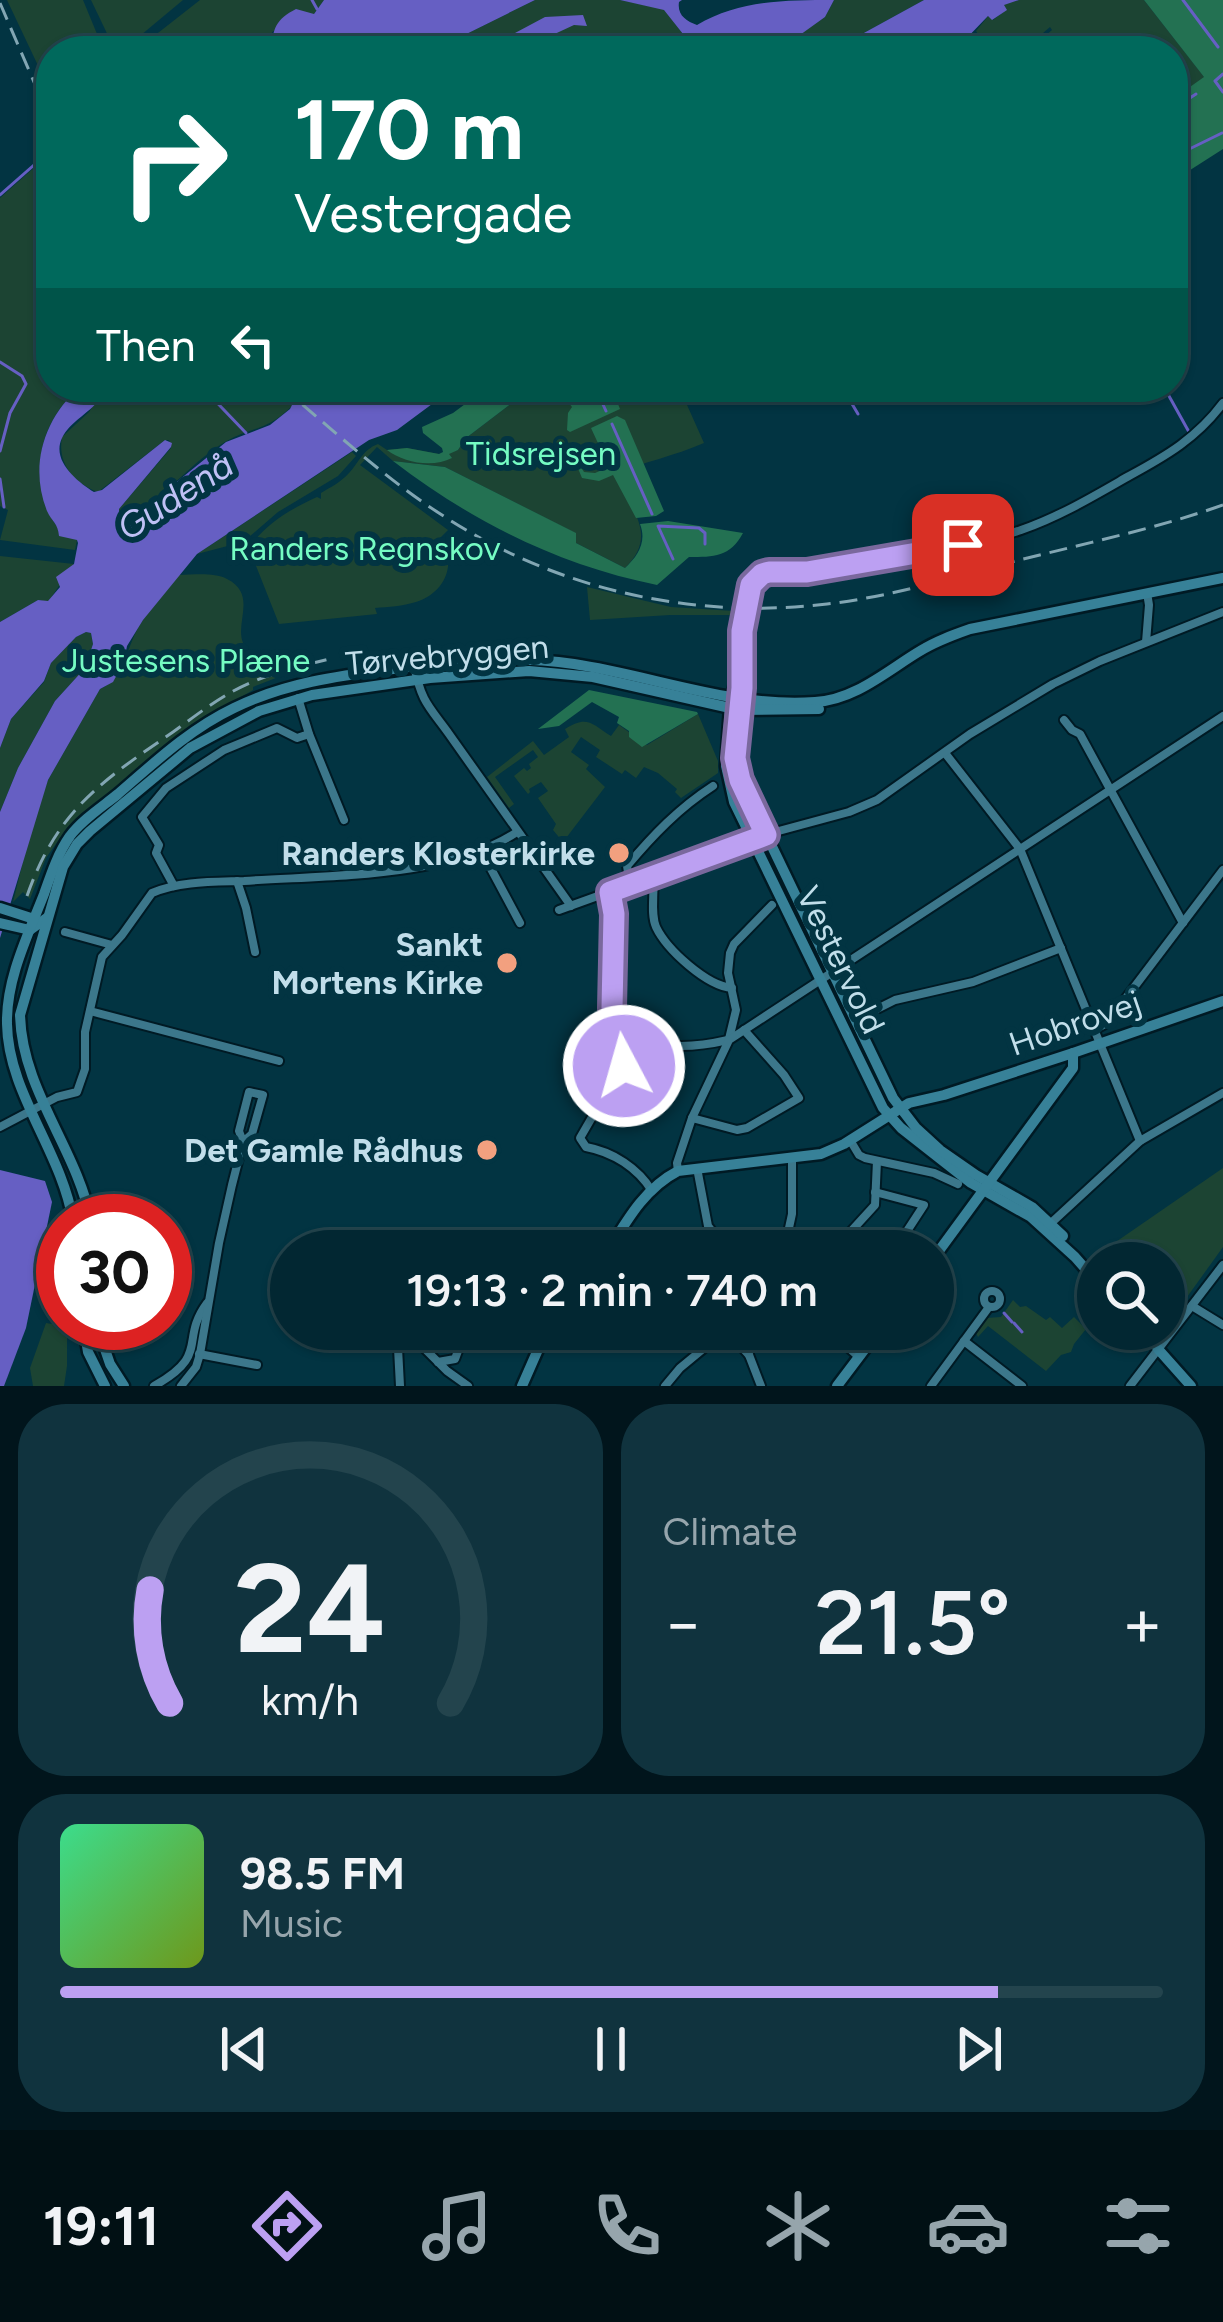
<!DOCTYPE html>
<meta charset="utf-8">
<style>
:root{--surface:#022732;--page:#10333e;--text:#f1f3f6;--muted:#96a5ac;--line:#23444d;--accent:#bca0f2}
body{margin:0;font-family:Figtree,sans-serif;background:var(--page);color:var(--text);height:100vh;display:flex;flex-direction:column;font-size:45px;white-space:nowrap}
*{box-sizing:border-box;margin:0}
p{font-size:39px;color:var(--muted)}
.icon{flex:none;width:66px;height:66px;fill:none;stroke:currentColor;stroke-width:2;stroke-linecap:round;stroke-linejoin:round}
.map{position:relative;height:1386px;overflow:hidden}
.drawer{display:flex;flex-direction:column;gap:18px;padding:18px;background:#01151c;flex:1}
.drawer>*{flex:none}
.banner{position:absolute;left:36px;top:36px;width:1152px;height:366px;border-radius:48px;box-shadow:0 3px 9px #0004,0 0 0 3px var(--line);background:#00695c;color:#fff;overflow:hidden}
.controls{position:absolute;left:1077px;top:1242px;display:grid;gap:24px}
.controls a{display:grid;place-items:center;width:108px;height:108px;border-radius:50%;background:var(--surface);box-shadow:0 3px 9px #0004,0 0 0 3px var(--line);font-size:60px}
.speed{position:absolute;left:36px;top:1194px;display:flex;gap:24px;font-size:60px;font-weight:700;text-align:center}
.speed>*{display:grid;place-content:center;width:156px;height:156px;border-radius:50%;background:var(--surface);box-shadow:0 3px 9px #0004,0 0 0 3px var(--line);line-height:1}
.speed .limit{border:18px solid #d22;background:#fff;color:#111}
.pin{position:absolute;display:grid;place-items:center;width:102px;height:102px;color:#fff;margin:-51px;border-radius:24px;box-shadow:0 6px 18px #0006}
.me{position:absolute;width:132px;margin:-66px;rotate:354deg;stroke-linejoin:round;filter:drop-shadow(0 0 9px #0008)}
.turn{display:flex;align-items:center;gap:42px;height:252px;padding:0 60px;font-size:54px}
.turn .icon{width:156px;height:156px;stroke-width:2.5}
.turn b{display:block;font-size:84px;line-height:102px}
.then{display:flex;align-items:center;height:114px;padding:0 60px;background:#0003;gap:24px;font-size:45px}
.big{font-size:90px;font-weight:600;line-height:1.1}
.drawer .widget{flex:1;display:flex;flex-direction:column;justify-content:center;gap:18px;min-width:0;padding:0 42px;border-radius:48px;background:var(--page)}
.drawer .dial{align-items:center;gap:0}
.dial svg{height:312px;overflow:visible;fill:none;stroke:var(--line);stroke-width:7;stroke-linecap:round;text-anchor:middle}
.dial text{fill:var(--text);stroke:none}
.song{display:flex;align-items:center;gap:36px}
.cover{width:144px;height:144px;border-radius:18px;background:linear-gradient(135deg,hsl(150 70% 55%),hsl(80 70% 35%))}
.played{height:12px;border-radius:6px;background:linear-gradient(90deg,var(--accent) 85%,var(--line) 85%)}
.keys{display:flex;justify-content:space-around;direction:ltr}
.heat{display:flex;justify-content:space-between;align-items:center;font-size:66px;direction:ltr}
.drawer .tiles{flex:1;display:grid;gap:18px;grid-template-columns:1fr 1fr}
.widget:last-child{grid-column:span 2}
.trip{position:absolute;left:270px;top:1230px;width:684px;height:120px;border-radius:60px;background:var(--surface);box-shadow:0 3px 9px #0004,0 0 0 3px var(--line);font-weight:600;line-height:120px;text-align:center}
.tabs{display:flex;height:192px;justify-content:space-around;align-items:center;background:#011014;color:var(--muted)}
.tabs .icon{width:84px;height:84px}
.tabs .on{color:var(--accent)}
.tabs b{font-size:54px;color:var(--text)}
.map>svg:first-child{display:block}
.green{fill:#1c4433}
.forest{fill:#237152}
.water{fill:#665fc3}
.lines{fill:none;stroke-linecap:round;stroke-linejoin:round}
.stream{stroke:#665fc3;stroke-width:3}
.street-casing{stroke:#001a24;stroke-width:12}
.secondary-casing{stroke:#001a24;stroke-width:15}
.street{stroke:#3c778b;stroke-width:8}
.secondary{stroke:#378198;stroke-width:10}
.rail{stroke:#82a6b3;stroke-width:3;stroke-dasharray:18 9;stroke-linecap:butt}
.street-bridge-casing{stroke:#001a24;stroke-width:12;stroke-linecap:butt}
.street-bridge{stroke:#3c778b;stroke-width:8}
.route-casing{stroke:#7a689d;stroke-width:30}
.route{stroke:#bca0f2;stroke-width:21}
.poi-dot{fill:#f2a07f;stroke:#023442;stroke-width:4.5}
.labels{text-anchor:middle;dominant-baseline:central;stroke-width:12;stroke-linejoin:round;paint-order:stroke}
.park-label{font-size:33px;fill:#75fcc3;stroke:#023442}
.street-label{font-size:33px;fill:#c1deea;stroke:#023442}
.poi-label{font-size:33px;font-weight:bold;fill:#c1deea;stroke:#023442;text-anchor:end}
.water-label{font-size:36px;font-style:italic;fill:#bfc1f5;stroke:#023442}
</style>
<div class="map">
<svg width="1223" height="1386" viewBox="0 0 1223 1386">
<rect width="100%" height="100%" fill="#023442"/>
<g class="green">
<path d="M7,0h76l21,51h-53v42z"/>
<path d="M91,0h92l-60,50 -9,-2z"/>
<path d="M200,0h124l-10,14 -42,18v19h-137z"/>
<path d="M535,0h85l44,9 19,25 -7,17h-244z"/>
<path d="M834,0h90l-93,51h-55l49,-34z"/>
<path d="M1019,0h125l61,78 -24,16 -1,6 -7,5v-54h-145l24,-21 -2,-3 -28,24h-33l-13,-20 13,-16 4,5 13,-10 -3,-5z"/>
<path d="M37,165l14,13v209h29c-32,28 -47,65 -36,107 3,13 6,26 16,35 5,5 12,7 17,11l-2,10 -75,-10 8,-30 -8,-4v-308z"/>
<path d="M98,387h177l18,18c-27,27 -40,21 -68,37 -36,21 -62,60 -101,77l-6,-3 1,-7 52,-61 -2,-8h-4l-67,52c-24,-9 -41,-28 -36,-55l27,-25 13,-19z"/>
<path d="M533,387h35l19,36 34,-36h58l25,56c-30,13 -60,19 -90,31 17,35 45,61 11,94l-49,-25 -1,-10 -130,-66 -52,-6 -16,-14 -17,18 88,65 -8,8c18,25 5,55 -24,64 -13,4 -28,5 -41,6l2,6 -98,10 -30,-76c17,-25 42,-39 68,-51l4,2v-6c10,-6 20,-11 28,-20 9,-9 13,-23 29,-29l9,6 20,-2 32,6 19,-4 8,-12z"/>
<path d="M352,452l4,4 -18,20 -60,36 -29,25 -10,6 -42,11z"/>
<path d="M0,556l74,8 -26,38 -10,-2 -38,22z"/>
<path d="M179,575c15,0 34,-3 48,4 42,21 -17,66 43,83l2,8 6,-1 3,7 -28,11v3l-64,38 -129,110 -14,20 -16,41 -7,-7 -10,10 18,-73 17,-49 52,-91c24,-9 27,-45 41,-66 11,-17 25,-32 38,-48z"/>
<path d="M587,587l84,20 63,4v4h-64l-80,5z"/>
<path d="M86,632l5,1 2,11 -8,24 -30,33 -37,67 -18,44v-64l11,-29 33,-37 7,-19 25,-26z"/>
<path d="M698,714l20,47v12l-37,25 -6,-6 2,-3 -19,-16 -14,-6 -8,11 -11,-8 -3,4 -26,-17 4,-7 -19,-13 -10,15 18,13 -3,4 19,18 -42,55 -10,-12 3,-6 -18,-26 10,-7 -7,-9 -12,7 1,3 -2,2 -14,-18 10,-8 3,3 4,-3 -2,-4 9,-7 -5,-7 -38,27 19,27 -5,4 -22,-31 46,-36 11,14 25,-18 -4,-8c22,-14 26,-6 46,7l8,-11 28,20z"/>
<path d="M1223,1168v79l-59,82v-66l-66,1 -4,-7z"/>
<path d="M63,1280v43h4v43l-3,20h-31l-3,-18 16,-45 6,1 4,-12 -4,-3z"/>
<path d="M1013,1300l7,7 6,-1 20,14 4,-3 12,11 12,-11 12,12 -12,15 -3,8 -10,3 -15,16 -58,-45 -10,11 -2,-4 10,-15 15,-1z"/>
</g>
<g class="forest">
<path d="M1144,0h79v149l-50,32v-76l7,-5v-6l24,-17z"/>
<path d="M488,387h45l-67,51 -8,12 -9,4 3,4c-19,10 -48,5 -65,-8l20,-2 32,6 4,-2 -1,-4 -19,-15 -1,-6 31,-14z"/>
<path d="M568,387h53l-7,7 6,15 -50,23 -3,-2 1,-17 4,-6 -3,-4 4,-6z"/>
<path d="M617,416l8,4 39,91 -8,5 -20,2 -23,-43 -14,6 -17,-3 -5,-12 -6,-4 -6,2 -1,-6 3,-2 8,1 9,15 11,1 14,-6 -18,-39z"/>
<path d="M393,461l52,6 131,66v10l49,25c13,-12 22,-26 15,-44l28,-3 75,12c-13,24 -29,24 -54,24l-32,28c-99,-20 -184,-63 -264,-124z"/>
<path d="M589,690l108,22 1,2 -56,33 -13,-10v-6l-12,-8 2,-6 -27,-15 -33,24 -21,3z"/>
</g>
<g class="water">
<path d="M324,0h211l-103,51h-160c0,-22 4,-32 24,-42l18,5z"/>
<path d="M620,0h62l-3,2c-2,13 7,19 18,23 42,-25 89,-25 137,-25l-9,17 -46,33 -103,1 7,-17 -19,-24z"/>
<path d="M924,0h95l-15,5 3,5 -15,10 -4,-4 -26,27 -18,8h-113z"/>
<path d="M583,15l4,11 -13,-1 -56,26h-37l64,-34z"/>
<path d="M80,387h18l4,9c-10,16 -32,25 -40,42 -11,23 16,44 32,54l8,-2 63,-50 7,3 -1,4 -52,62v7l5,3 18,-9 84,-68 44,-17 20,-16 11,-22h35l2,5 9,4 31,-9h77l-58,43 -28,10 -172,114 -54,66 -16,26 -3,16 -11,20 -13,7 -52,91 -48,158v-126l18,-44 37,-67 30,-33 8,-24 -2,-11 -5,-1 -10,5 -25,26 -7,18 -33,38 -11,29v-126l38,-22 10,1 12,-14 -4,-10 18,-13 4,-21 -1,-3 -18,-4c-1,-13 -7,-14 -12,-25 -18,-45 -3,-93 33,-124z"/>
<path d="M0,1170l45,11 7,21 -26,126 -22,58h-4z"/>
</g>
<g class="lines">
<g class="stream">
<path d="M312,0l5,9"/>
<path d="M1183,0l35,47"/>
<path d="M1223,74l-8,7 8,11"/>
<path d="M1173,109l23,-15"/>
<path d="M45,154l-2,3 8,12"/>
<path d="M1173,157l49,-24"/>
<path d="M0,195l34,-30"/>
<path d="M0,362l22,14 4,8 -16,29 -10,38"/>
<path d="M202,387l44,46"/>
<path d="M595,387l11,24"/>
<path d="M842,387l16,27"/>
<path d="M1164,387l25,45"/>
<path d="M612,424l40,90"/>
<path d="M0,479l4,28"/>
<path d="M673,559l-15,-33 41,2 6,5v11"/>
<path d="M1004,1313l8,9"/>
<path d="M1014,1323l8,9"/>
</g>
<defs>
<g id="street">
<path d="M748,592c13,-25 31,-18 55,-20 16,0 31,-4 46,-7 57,-10 117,-16 172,-35 38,-13 73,-34 108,-54 37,-20 68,-38 94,-73"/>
<path d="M1146,642l3,-37 -2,-12"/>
<path d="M414,666c8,37 14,39 35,68l122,172"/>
<path d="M731,697l11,-66"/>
<path d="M298,698l11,36 35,86"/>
<path d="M741,698l2,-58"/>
<path d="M1064,720l8,10 8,4 103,189"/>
<path d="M945,753l75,96 120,292"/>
<path d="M482,852l38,71"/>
<path d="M653,877c2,16 -3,36 3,50 11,23 51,59 76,61"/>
<path d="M237,881l9,27 9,44"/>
<path d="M630,885l-3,-19c26,-31 52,-58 86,-80"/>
<path d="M174,886l-18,-33 3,-8 -17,-28 24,-29 58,-38 53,-22 20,10 12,-4"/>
<path d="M610,892c11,38 -10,91 4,124 4,11 17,19 29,23 25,11 59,7 85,1"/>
<path d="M559,910l216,-78 74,-20 28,-12 93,-66 83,-50 47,-23 123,-49"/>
<path d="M65,932l47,13"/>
<path d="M90,1011l189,50"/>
<path d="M855,1020l40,-20 78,-18 88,-34"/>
<path d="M1096,1029l11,-6 116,-153"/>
<path d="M642,1039l-36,54 -26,45 6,9c27,5 52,21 66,44"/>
<path d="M729,1039l7,-29 -8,-37 2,-20 4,-9 38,-39"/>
<path d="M692,1118l45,12 10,-2 52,-30 -15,-23 -40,-45"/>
<path d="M0,1127l57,-30 20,-5 8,-23v-37l17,-75 20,-22 30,-42c28,-12 61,-11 92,-12 83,-6 202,-2 273,-49"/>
<path d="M850,1140l9,15 6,3 69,15 24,11"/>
<path d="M697,1168l11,58 19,25"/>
<path d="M678,1171l-1,-8 15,-45 37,-78 494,-324"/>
<path d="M875,1192l49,13 -30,46"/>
<path d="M1050,1224l90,-83 83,-48"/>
<path d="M784,1251l8,-37v-57"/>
<path d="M833,1251l42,-46 2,-44"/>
<circle cx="992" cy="1299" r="8"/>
<path d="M1192,1306l31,19"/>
<path d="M397,1329l3,57"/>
<path d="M405,1329l42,42 21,15"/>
<path d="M744,1329l5,26 12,31"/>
<path d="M828,1329l31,28"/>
<path d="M964,1341l58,45"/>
<path d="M199,1354l58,11"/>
<path d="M438,1362l17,-3 11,-30"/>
<path d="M154,1386c57,-32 25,-45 53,-83"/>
<path d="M181,1386l15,-19 4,-13 19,-111 13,-58 11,-43 9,-8 11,-39 -14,-3 -10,39 4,11"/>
<path d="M665,1386l15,-18 46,-38 23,25"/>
<path d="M931,1386l58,-79"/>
<path d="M1130,1386l93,-121"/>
</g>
<g id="secondary">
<path d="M730,707l-4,59 8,36 149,306 18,20 70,55 60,34 44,40 23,26"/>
<path d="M740,707l-5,40 5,33 153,318 23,30 24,22 36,25 56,32 31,29"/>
<path d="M0,908l34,11"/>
<path d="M0,923l30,7 18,-13"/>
<path d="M73,1221c-11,-69 -65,-128 -66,-197 -1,-45 21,-89 37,-130 7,-20 14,-41 26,-58 13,-17 32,-29 48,-42 37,-32 72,-65 116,-86 51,-25 103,-32 159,-39 60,-8 120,-14 181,-5 80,12 159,44 241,38 40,-2 73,-32 105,-51 16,-10 33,-16 50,-22l253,-51"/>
<path d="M91,1221c-14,-72 -69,-130 -71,-206l43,-148 14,-23 13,-13 100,-83 69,-37 53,-16 118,-17 99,-7 64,6 146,33 80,-1"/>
<path d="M608,1251c19,-31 37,-63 70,-80l143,-17 23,-10 65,-41 35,-8 129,-42 150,-52"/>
<path d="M933,1259l140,-191v-15"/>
<path d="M83,1323l5,29 17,34"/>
<path d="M96,1323l14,41 14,22"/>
<path d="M1136,1329l15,14"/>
<path d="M1146,1329l12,20 33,37"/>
<path d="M522,1386l25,-57"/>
<path d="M837,1386l43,-57"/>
</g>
</defs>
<use href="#street" class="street-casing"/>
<use href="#secondary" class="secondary-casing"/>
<use href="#street" class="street"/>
<use href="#secondary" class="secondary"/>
<g class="rail">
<path d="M0,3l37,86 14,21"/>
<path d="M282,387c53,45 105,93 163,130 113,73 249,103 382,87 60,-7 119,-24 177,-40 73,-19 148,-34 219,-59"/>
<path d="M27,896c30,-86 75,-115 146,-164 25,-18 50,-38 79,-50 26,-11 54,-17 81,-24"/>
</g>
<defs>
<path id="street-bridge" d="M742,631l6,-39"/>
</defs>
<use href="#street-bridge" class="street-bridge-casing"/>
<use href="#street-bridge" class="street-bridge"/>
</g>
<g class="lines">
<defs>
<path id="route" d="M624,1066l18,-26c-15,-8 -26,-15 -30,-32l2,-94 -4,-22 156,-57 -26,-55 -5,-22 7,-70v-57l9,-46 11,-11 7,-2h38l156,-27"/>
</defs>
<use href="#route" class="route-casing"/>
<use href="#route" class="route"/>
</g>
<g class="poi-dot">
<circle cx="619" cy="853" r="12"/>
<circle cx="507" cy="963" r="12"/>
<circle cx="487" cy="1150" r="12"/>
</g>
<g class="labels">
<g class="park-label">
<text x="541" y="453">Tidsrejsen</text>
<text x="365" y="548">Randers Regnskov</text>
<text x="186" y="660">Justesens Plæne</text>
</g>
<g class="street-label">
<text transform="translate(447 655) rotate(-5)">Tørvebryggen</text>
<text transform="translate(841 960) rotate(64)">Vestervold</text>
<text transform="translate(1075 1023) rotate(-19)">Hobrovej</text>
</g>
<g class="poi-label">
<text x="595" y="853">Randers Klosterkirke</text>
<text x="483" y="944">Sankt<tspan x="483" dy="38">Mortens Kirke</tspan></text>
<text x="463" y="1150">Det Gamle Rådhus</text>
</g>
<g class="water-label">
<text transform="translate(175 496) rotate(-33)">Gudenå</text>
</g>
</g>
</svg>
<div class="controls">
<a><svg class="icon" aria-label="search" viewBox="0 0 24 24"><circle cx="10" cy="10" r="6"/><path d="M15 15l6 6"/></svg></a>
</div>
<div class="speed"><div class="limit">30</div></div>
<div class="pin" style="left:963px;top:545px;background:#d93025"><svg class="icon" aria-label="arrive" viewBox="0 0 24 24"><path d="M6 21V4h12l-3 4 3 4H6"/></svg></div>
<svg class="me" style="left:624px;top:1066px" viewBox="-20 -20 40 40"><circle r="17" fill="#bca0f2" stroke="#fff" stroke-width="3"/><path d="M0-11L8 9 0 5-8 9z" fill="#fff"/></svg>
<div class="trip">19:13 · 2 min · 740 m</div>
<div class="banner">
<div class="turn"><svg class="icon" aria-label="right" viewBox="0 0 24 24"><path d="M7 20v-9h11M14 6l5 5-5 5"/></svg><div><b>170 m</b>Vestergade</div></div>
<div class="then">Then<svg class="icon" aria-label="left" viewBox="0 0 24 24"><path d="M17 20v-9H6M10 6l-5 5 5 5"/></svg></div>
</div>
</div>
<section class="drawer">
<div class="tiles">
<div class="widget dial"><svg viewBox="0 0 100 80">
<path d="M14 69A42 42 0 1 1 86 69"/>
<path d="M14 69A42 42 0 0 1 9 40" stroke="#bca0f2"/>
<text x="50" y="56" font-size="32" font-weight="700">24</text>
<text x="50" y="72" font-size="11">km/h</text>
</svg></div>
<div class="widget"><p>Climate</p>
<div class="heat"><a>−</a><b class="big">21.5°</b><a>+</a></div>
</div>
<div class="widget">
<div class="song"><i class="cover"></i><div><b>98.5 FM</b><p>Music</p></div></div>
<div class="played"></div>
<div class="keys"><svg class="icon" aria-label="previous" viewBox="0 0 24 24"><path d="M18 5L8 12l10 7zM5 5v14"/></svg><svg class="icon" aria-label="pause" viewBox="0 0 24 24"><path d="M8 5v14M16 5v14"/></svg><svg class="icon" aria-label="next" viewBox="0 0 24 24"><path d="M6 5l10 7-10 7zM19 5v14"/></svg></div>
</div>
</div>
</section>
<nav class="tabs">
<b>19:11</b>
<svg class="icon on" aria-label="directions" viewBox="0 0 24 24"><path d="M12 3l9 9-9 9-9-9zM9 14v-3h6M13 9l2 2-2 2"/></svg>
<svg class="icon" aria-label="music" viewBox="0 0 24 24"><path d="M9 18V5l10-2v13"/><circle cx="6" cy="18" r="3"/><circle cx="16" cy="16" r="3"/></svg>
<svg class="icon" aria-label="phone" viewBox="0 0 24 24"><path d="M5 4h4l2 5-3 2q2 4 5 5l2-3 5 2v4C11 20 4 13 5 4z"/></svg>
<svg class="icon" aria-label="climate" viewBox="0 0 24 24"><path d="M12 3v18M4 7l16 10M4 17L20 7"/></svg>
<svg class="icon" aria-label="car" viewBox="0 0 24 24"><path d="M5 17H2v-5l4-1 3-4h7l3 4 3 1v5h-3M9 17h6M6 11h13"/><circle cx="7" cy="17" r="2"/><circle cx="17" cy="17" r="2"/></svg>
<svg class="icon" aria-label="filters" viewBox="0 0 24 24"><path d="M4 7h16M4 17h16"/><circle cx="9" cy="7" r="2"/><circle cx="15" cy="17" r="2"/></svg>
</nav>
